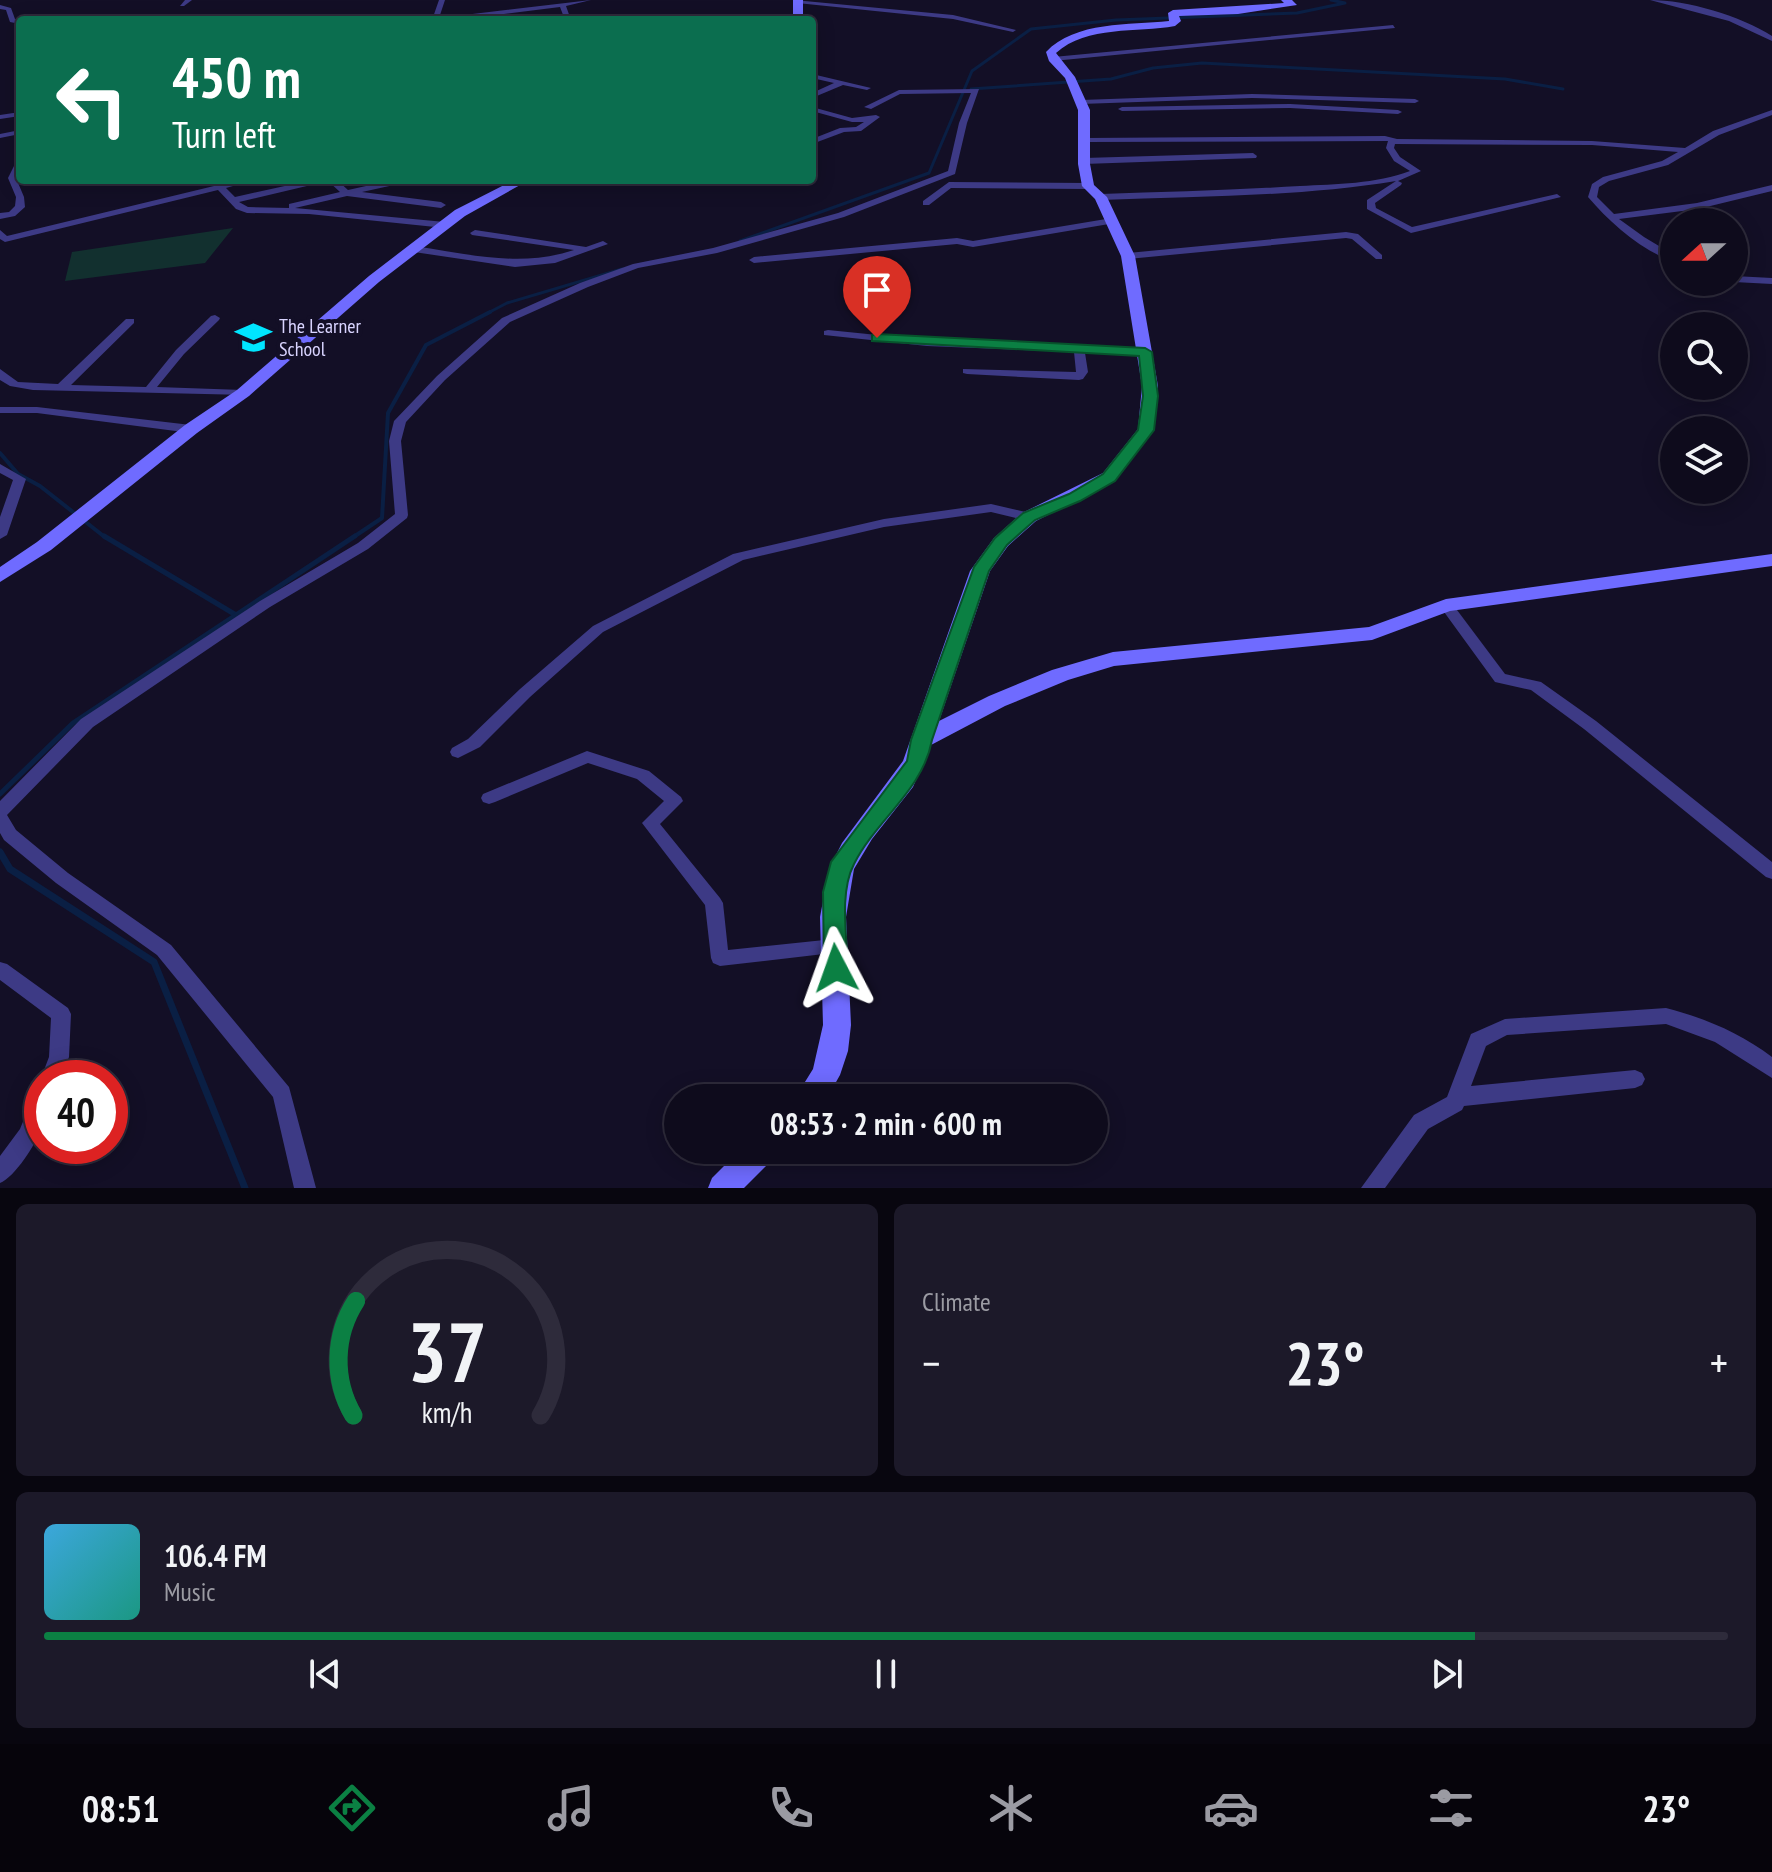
<!DOCTYPE html>
<meta charset="utf-8">
<style>
:root{--surface:#0e0b1c;--page:#1c1929;--text:#f1f3f6;--muted:#9b9ba3;--line:#2e2b3b;--accent:#0b8043}
body{margin:0;font-family:"PT Sans Narrow",sans-serif;background:var(--page);color:var(--text);height:100vh;display:flex;flex-direction:column;font-size:30px;white-space:nowrap}
*{box-sizing:border-box;margin:0}
p{font-size:26px;color:var(--muted)}
.icon{flex:none;width:44px;height:44px;fill:none;stroke:currentColor;stroke-width:2;stroke-linecap:round;stroke-linejoin:round}
.map{position:relative;height:1188px;overflow:hidden}
.sheet{display:flex;flex-direction:column;gap:16px;padding:16px;background:#08060f;flex:1}
.sheet>*{flex:none}
.hud{position:absolute;left:16px;top:16px;width:800px;height:168px;border-radius:8px;box-shadow:0 4px 20px #0003,0 0 0 2px var(--line);background:#0b6e4f;color:#fff;overflow:hidden}
.needle{width:52px;rotate:249deg}
.controls{position:absolute;left:1660px;top:208px;display:grid;gap:16px}
.controls a{display:grid;place-items:center;width:88px;height:88px;border-radius:50%;background:var(--surface);box-shadow:0 4px 20px #0003,0 0 0 2px var(--line);font-size:40px}
.speed{position:absolute;left:24px;top:1060px;display:flex;gap:16px;font-size:40px;font-weight:700;text-align:center}
.speed>*{display:grid;place-content:center;width:104px;height:104px;border-radius:50%;background:var(--surface);box-shadow:0 4px 20px #0003,0 0 0 2px var(--line);line-height:1}
.speed .limit{border:12px solid #d22;background:#fff;color:#111}
.pin{position:absolute;display:grid;place-items:center;width:68px;height:68px;color:#fff;margin:-82px -34px;border-radius:50% 50% 50% 0;rotate:-45deg;box-shadow:0 0 8px #0007}
.pin .icon{rotate:45deg}
.me{position:absolute;width:88px;margin:-44px;rotate:356deg;stroke-linejoin:round;filter:drop-shadow(0 0 6px #0008)}
.turn{display:flex;align-items:center;gap:28px;height:168px;padding:0 24px;font-size:36px}
.turn .icon{width:104px;height:104px;stroke-width:2.5}
.turn b{display:block;font-size:56px;line-height:68px}
.big{font-size:60px;font-weight:700;line-height:1.1}
.sheet .widget{flex:1;display:flex;flex-direction:column;justify-content:center;gap:12px;min-width:0;padding:0 28px;border-radius:12px;background:var(--page)}
.sheet .dial{align-items:center;gap:0}
.dial svg{height:208px;overflow:visible;fill:none;stroke:var(--line);stroke-width:7;stroke-linecap:round;text-anchor:middle}
.dial text{fill:var(--text);stroke:none}
.song{display:flex;align-items:center;gap:24px}
.cover{width:96px;height:96px;border-radius:12px;background:linear-gradient(135deg,hsl(200 70% 55%),hsl(170 70% 35%))}
.played{height:8px;border-radius:4px;background:linear-gradient(90deg,var(--accent) 85%,var(--line) 85%)}
.keys{display:flex;justify-content:space-around;direction:ltr}
.heat{display:flex;justify-content:space-between;align-items:center;font-size:44px;direction:ltr}
.sheet .tiles{flex:1;display:grid;gap:16px;grid-template-columns:1fr 1fr}
.widget:last-child{grid-column:span 2}
.trip{position:absolute;left:664px;top:1084px;width:444px;height:80px;border-radius:40px;background:var(--surface);box-shadow:0 4px 20px #0003,0 0 0 2px var(--line);font-weight:700;line-height:80px;text-align:center}
.dock{display:flex;height:128px;justify-content:space-around;align-items:center;background:#06040b;color:var(--muted)}
.dock .icon{width:56px;height:56px}
.dock .active{color:var(--accent)}
.dock b{font-size:36px;color:var(--text)}
.map>svg:first-child{display:block}
.green{fill:#12302f}
.lines{fill:none;stroke-linecap:round;stroke-linejoin:round}
.stream-far3{stroke:#0a1f44;stroke-width:3}
.stream-far2{stroke:#0a1f44;stroke-width:4}
.stream-far1{stroke:#0a1f44;stroke-width:5}
.stream{stroke:#0a1f44;stroke-width:7}
.street{fill:#3d3a85;fill-rule:evenodd}
.secondary{fill:#6f6bff;fill-rule:evenodd}
.route{fill:#0b8043;stroke:#07532c;stroke-width:2}
.labels{text-anchor:middle;dominant-baseline:central;stroke-width:8;stroke-linejoin:round;paint-order:stroke}
.far-poi-label{font-size:20px;fill:#d9d4ff;stroke:#130f26;text-anchor:start}
</style>
<div class="map">
<svg width="1772" height="1188" viewBox="0 0 1772 1188">
<rect width="100%" height="100%" fill="#130f26"/>
<path class="green" d="M233,228l-28,35 -140,18 7,-29z"/>
<g class="lines">
<g class="stream-far3">
<path d="M971,89l140,-10 42,-11 49,-5 303,16 58,10"/>
<path d="M740,241l189,-68 43,-102 59,-42 85,-9 181,-7 48,-10 -14,-3"/>
<path d="M486,314l21,-11 115,-34"/>
</g>
<g class="stream-far2">
<path d="M0,453l18,21 22,12 66,52"/>
<path d="M352,538l30,-20 6,-105 38,-68 64,-33"/>
</g>
<g class="stream-far1">
<path d="M104,536l132,79"/>
<path d="M0,794l73,-71 282,-187"/>
</g>
<path class="stream" d="M0,852l10,17 144,93 91,226"/>
<g class="street">
<path d="M185,0h7l-8,6h-4z"/>
<path d="M439,0h6l-6,18 152,-18 -25,6 5,14h-6l-5,-13 -105,13h-23z"/>
<path d="M794,0l159,15 63,15 -3,2 -60,-13 -156,-16z"/>
<path d="M1650,0c37,0 91,16 122,36v5l-43,-20z"/>
<path d="M0,5l11,3 4,11 5,1v4l-10,-2 -4,-12 -6,-1z"/>
<path d="M1393,25l2,3 -342,33 -4,-2 4,-2z"/>
<path d="M812,74l59,14 -4,2 -24,-5 -31,13v-5l22,-10 -22,-5z"/>
<path d="M979,89l-12,34 -12,51 -111,43 -127,36 -79,15 -50,19 -78,35 -65,58 -39,42 -5,19 7,74 -1,3 -39,31 -98,58 -177,120 -86,88 9,15 52,43 103,72 118,142 27,101h-22l-21,-91 -116,-142 -101,-72 -52,-43 -4,-7v-32l81,-82 179,-118 98,-58 37,-29 -6,-73 5,-20 43,-45 65,-58 78,-35 53,-19 80,-16 125,-35 110,-42 11,-48 12,-30 -71,1 -29,15 -7,-2 35,-17z"/>
<path d="M1252,94l163,5 4,2 -4,2 -163,-5 -171,6 -4,-2 4,-2z"/>
<path d="M1290,104l108,6 4,2 -4,2 -108,-6 -168,3 -4,-2 4,-2z"/>
<path d="M812,107l40,11 24,-3 4,2 -19,14 -17,1 -32,12v-5l28,-11 16,-1 8,-5h-12l-40,-11z"/>
<path d="M1772,110v5l-53,20 -51,30 -59,16 -10,6 -2,10 17,17 83,-11 75,-18v6l-74,18 -79,10 25,18 30,18v7c-33,-12 -64,-39 -86,-65l4,-13 11,-7 59,-16 16,-9 -86,-7 -197,-1 -1,4 6,9 21,14 -23,10 4,2 -1,2 -26,18 1,5 36,19 145,-33 4,3 -150,36 -44,-24v-9l29,-19c-97,16 -197,15 -295,19l-4,-3 4,-3c66,-2 133,-4 199,-8 36,-2 76,-2 110,-15l-16,-10 -8,-13 2,-7 -304,1 -4,-2 4,-2 301,-2 12,3 195,2 93,7 28,-17z"/>
<path d="M20,112v4l-20,3v-4z"/>
<path d="M20,130v4l-20,4v-4z"/>
<path d="M1253,153l4,3 -1,2 -172,6 -4,-3 4,-3z"/>
<path d="M20,159v12l-4,7 8,19 1,10 -10,9 -15,3v-6l9,-1 6,-6 1,-9 -8,-19 8,-16z"/>
<path d="M210,180h8l4,4 17,-4h15l-28,8 9,9 77,-17h25l11,10 45,-10h11l-1,3 -41,9 79,10 5,3 -5,3 -94,-12 -52,12 150,14 5,3 -5,3 -136,-14 -62,-1 -11,-4 -18,-19 -213,52 -5,-3v-9l7,6 207,-50zM328,181l12,11 -51,12v4l-41,-1 -9,-5z"/>
<path d="M949,182l139,1 4,3 -4,3 -137,-1 -22,17h-6v-4z"/>
<path d="M1112,218l5,3 -2,2 -142,24 -16,-3 -203,19 -5,-3 5,-3 203,-19 16,3z"/>
<path d="M475,230l111,17 17,-6 5,3 -53,19 -40,4 -101,-15 -5,-3 5,-3c55,8 106,22 160,4l-102,-15 -2,-2z"/>
<path d="M1346,232l12,2 24,21v4h-6l-24,-20 -6,-1 -218,21 -5,-3 5,-3z"/>
<path d="M1734,276l38,2v6l-38,-2z"/>
<path d="M215,315l5,3 -1,2 -35,34 -27,33 86,3 4,1v4l-214,-5 -23,-4 -10,-6v-11l18,13 40,2 68,-65h8v4l-63,62 75,2 30,-37 35,-34z"/>
<path d="M828,330l99,10 218,9 5,3 -5,3 -60,-2 3,19 -5,7 -4,1 -112,-6 -4,-1v-4l113,3 -2,-20 -147,-6 -103,-11v-4z"/>
<path d="M0,407h37l154,18 6,4 -6,4 -154,-20h-37z"/>
<path d="M0,464l26,15 -19,56 -7,4v-22l13,-37 -13,-7z"/>
<path d="M991,504l43,10 2,3 -7,4 -38,-9 -107,15 -141,33 -140,72 -73,65 -50,50 -22,11 -6,-2 -2,-4 2,-4 16,-9 52,-50 73,-63 140,-72 151,-35z"/>
<path d="M1446,601l5,1 54,72 36,8 55,39 176,141v17l-6,-2 -182,-148 -53,-39 -36,-8 -56,-77z"/>
<path d="M587,751l62,20 32,26 2,4 -23,23 60,74 3,5 5,47 106,-11 7,3 2,5 -2,5 -121,14 -7,-3 -2,-5 -6,-53 -63,-82 22,-22 -27,-22 -49,-16 -93,39 -6,2 -6,-2 -2,-4 2,-4z"/>
<path d="M0,962l7,2 61,44 3,6 -2,43 -8,21h-19v2l-1,-2 8,-21 2,-39 -51,-38z"/>
<path d="M1666,1008c39,10 74,25 106,49v21l-57,-36 -49,-18 -159,11 -21,11 -15,40 164,-16 7,3 3,6 -3,6 -7,3 -171,18 -2,4 -34,19 -43,59h-24l53,-73 33,-18 24,-63 34,-15z"/>
<path d="M42,1090c0,12 2,26 -1,38 -4,15 -27,50 -41,55v-27l20,-27 15,-37z"/>
</g>
<g class="secondary">
<rect x="793" y="0" width="10" height="20"/>
<path d="M1281,0h11l5,5 -59,9 -59,2 2,5 -6,5c-38,7 -88,-1 -119,27l19,24 15,33v54l4,21 13,12 28,59 23,130 -4,44 -39,51 -79,40 -28,25 -18,25 -51,150 50,-25 63,-26 61,-18 256,-25 77,-28 326,-45v12l-322,45 -78,29 -258,26 -46,14 -63,26 -74,39 -18,42 -41,52 -18,30 -8,48 5,108 -3,26 -8,24 -13,23h-32l18,-29 10,-44 -3,-108 9,-48 13,-26 61,-82 67,-190 24,-33 28,-25 81,-40 35,-44 4,-43 -21,-130 -26,-57 -13,-13 -4,-22v-54l-13,-32 -16,-17 -3,-9c29,-31 84,-27 123,-31l-1,-8 5,-3 111,-7z"/>
<path d="M514,180h15l-64,36 -86,66 -130,114 -52,37 -146,117 -51,32v-15l37,-25 148,-117 52,-35 132,-114 86,-66z"/>
<path d="M740,1150h36l-4,10 -28,28h-36l4,-10z"/>
</g>
</g>
<path class="route" d="M877,334l268,14 7,4 6,44 -4,34 -39,51 -35,20 -45,19 -28,25 -18,26 -57,169c-9,50 -56,80 -78,124 -15,29 -7,73 -6,104l-3,7 -9,3 -9,-3 -3,-7 -1,-76 8,-30 76,-101 4,-21 63,-173 21,-29 28,-25 46,-19 34,-20 35,-44 5,-34 -4,-40 -267,-15v-6z"/>
<defs>
<symbol id="school-bare" viewBox="-9 -9 18 18"><path d="M0-5L7-2L0 1L-7-2ZM-4 1L0 2.5L4 1V4Q0 6-4 4Z" fill="#00e5ff" stroke="#130f26" stroke-width="2.5" paint-order="stroke"/></symbol>
</defs>
<g fill-rule="evenodd">
<use href="#school-bare" x="228" y="312" width="51" height="51"/>
</g>
<g class="labels">
<g class="far-poi-label">
<text x="279" y="326">The Learner<tspan x="279" dy="23">School</tspan></text>
</g>
</g>
</svg>
<div class="controls">
<a><svg class="needle" viewBox="-14 -14 28 28"><path d="M0-13l5 13h-10z" fill="#e53935"/><path d="M0 13l5-13h-10z" fill="#9b9ba3"/></svg></a>
<a><svg class="icon" aria-label="search" viewBox="0 0 24 24"><circle cx="10" cy="10" r="6"/><path d="M15 15l6 6"/></svg></a>
<a><svg class="icon" aria-label="layers" viewBox="0 0 24 24"><path d="M12 4l9 5-9 5-9-5zM3 14l9 5 9-5"/></svg></a>
</div>
<div class="speed"><div class="limit">40</div></div>
<div class="pin" style="left:877px;top:338px;background:#d93025"><svg class="icon" aria-label="arrive" viewBox="0 0 24 24"><path d="M6 21V4h12l-3 4 3 4H6"/></svg></div>
<svg class="me" style="left:836px;top:968px" viewBox="-20 -20 40 40"><path d="M0-17L14 15 0 8-14 15z" fill="#0b8043" stroke="#fff" stroke-width="4"/></svg>
<div class="trip">08:53 · 2 min · 600 m</div>
<div class="hud">
<div class="turn"><svg class="icon" aria-label="left" viewBox="0 0 24 24"><path d="M17 20v-9H6M10 6l-5 5 5 5"/></svg><div><b>450 m</b>Turn left</div></div>
</div>
</div>
<section class="sheet">
<div class="tiles">
<div class="widget dial"><svg viewBox="0 0 100 80">
<path d="M14 69A42 42 0 1 1 86 69"/>
<path d="M14 69A42 42 0 0 1 15 25" stroke="#0b8043"/>
<text x="50" y="56" font-size="32" font-weight="700">37</text>
<text x="50" y="72" font-size="11">km/h</text>
</svg></div>
<div class="widget"><p>Climate</p>
<div class="heat"><a>−</a><b class="big">23°</b><a>+</a></div>
</div>
<div class="widget">
<div class="song"><i class="cover"></i><div><b>106.4 FM</b><p>Music</p></div></div>
<div class="played"></div>
<div class="keys"><svg class="icon" aria-label="previous" viewBox="0 0 24 24"><path d="M18 5L8 12l10 7zM5 5v14"/></svg><svg class="icon" aria-label="pause" viewBox="0 0 24 24"><path d="M8 5v14M16 5v14"/></svg><svg class="icon" aria-label="next" viewBox="0 0 24 24"><path d="M6 5l10 7-10 7zM19 5v14"/></svg></div>
</div>
</div>
</section>
<nav class="dock">
<b>08:51</b>
<svg class="icon active" aria-label="directions" viewBox="0 0 24 24"><path d="M12 3l9 9-9 9-9-9zM9 14v-3h6M13 9l2 2-2 2"/></svg>
<svg class="icon" aria-label="music" viewBox="0 0 24 24"><path d="M9 18V5l10-2v13"/><circle cx="6" cy="18" r="3"/><circle cx="16" cy="16" r="3"/></svg>
<svg class="icon" aria-label="phone" viewBox="0 0 24 24"><path d="M5 4h4l2 5-3 2q2 4 5 5l2-3 5 2v4C11 20 4 13 5 4z"/></svg>
<svg class="icon" aria-label="climate" viewBox="0 0 24 24"><path d="M12 3v18M4 7l16 10M4 17L20 7"/></svg>
<svg class="icon" aria-label="car" viewBox="0 0 24 24"><path d="M5 17H2v-5l4-1 3-4h7l3 4 3 1v5h-3M9 17h6M6 11h13"/><circle cx="7" cy="17" r="2"/><circle cx="17" cy="17" r="2"/></svg>
<svg class="icon" aria-label="filters" viewBox="0 0 24 24"><path d="M4 7h16M4 17h16"/><circle cx="9" cy="7" r="2"/><circle cx="15" cy="17" r="2"/></svg>
<b>23°</b>
</nav>
